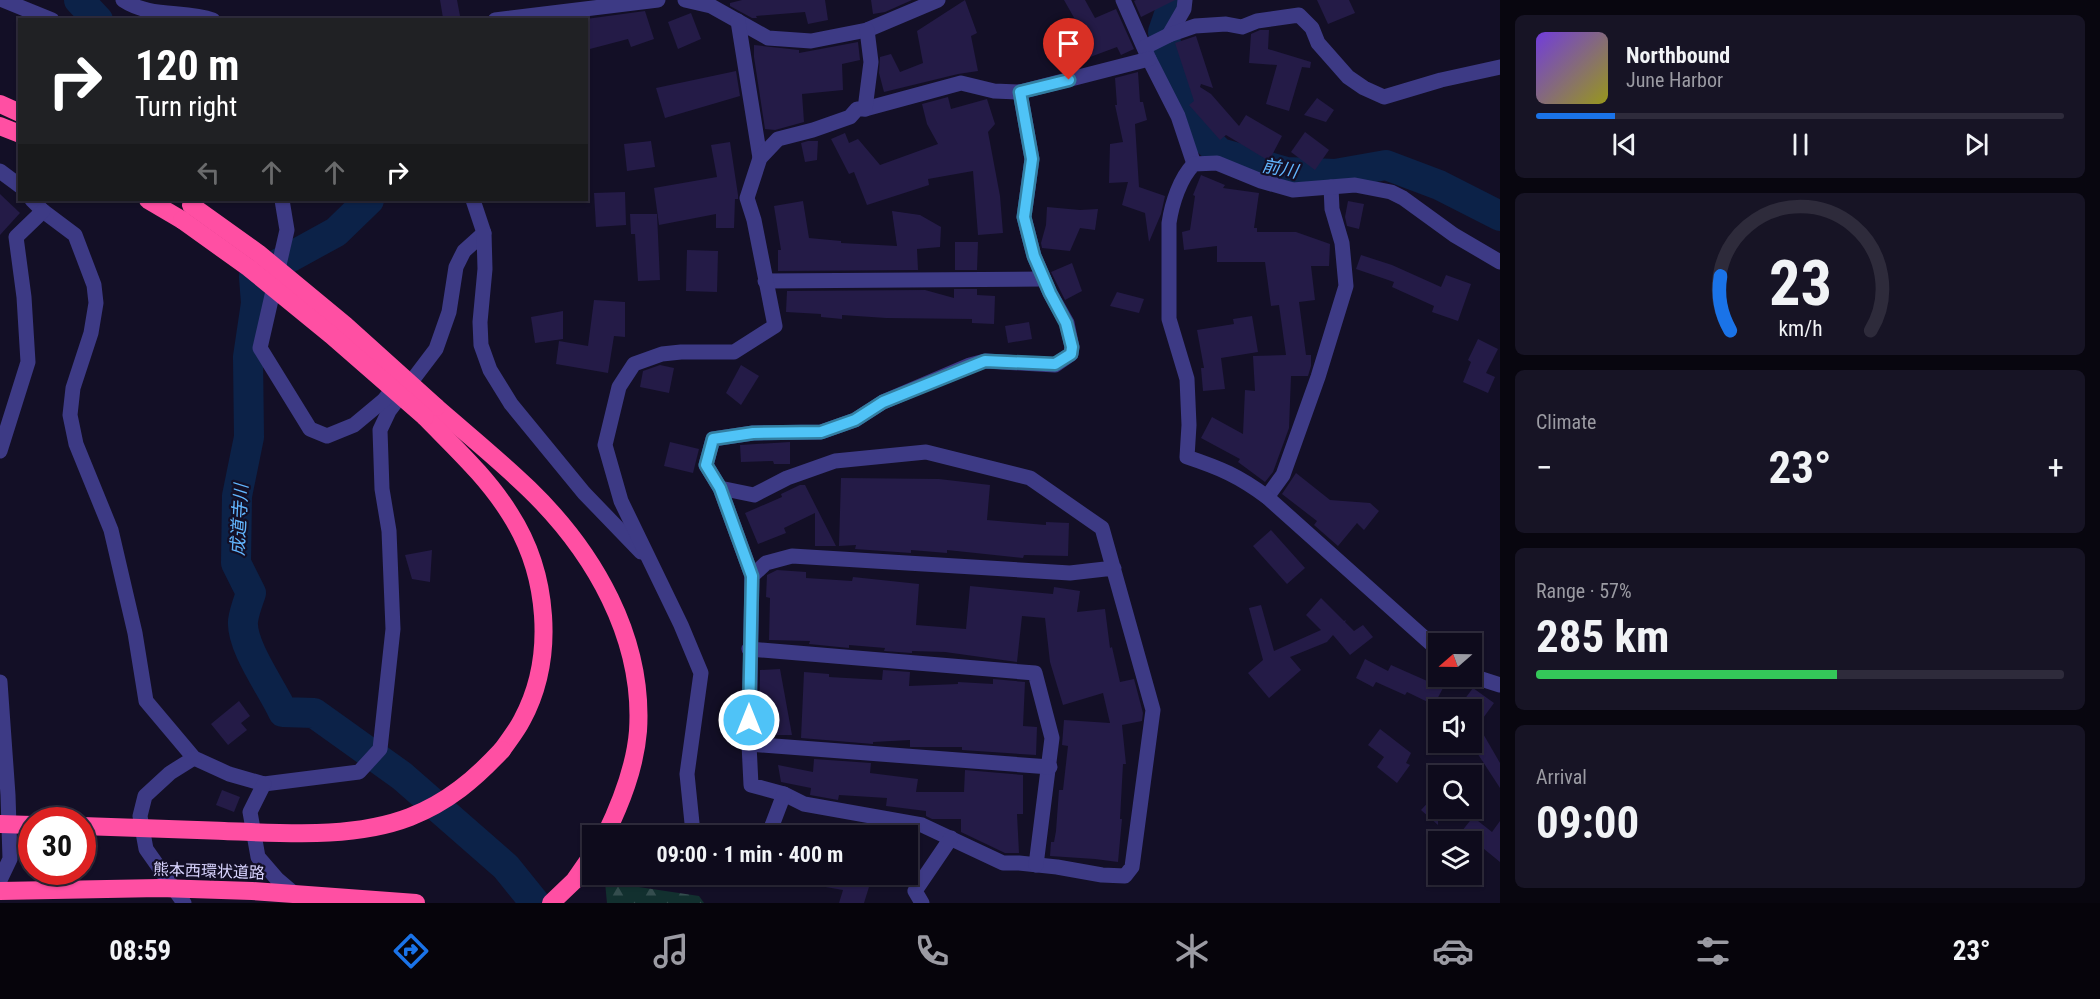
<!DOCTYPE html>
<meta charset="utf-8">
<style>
:root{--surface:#0e0b1c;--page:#171425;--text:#f1f3f6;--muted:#9b9ba3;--line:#2e2b3b;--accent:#1a73e8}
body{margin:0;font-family:"Roboto Condensed","Noto Sans JP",sans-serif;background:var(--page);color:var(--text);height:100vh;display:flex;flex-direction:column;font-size:22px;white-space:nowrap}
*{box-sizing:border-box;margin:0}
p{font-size:20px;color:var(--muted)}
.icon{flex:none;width:33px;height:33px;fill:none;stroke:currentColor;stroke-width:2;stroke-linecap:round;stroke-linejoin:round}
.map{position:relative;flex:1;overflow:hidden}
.side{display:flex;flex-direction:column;gap:15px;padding:15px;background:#08060f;width:600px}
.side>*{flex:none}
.top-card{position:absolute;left:18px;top:18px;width:570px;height:183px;border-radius:0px;box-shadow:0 2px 4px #0004,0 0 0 2px var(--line);background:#202124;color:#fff;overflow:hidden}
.needle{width:39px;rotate:250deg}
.buttons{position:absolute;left:1428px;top:633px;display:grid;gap:12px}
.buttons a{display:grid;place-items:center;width:54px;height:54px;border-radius:0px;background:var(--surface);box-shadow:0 2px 4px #0004,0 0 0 2px var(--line);font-size:30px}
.speed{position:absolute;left:18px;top:807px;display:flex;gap:12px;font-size:30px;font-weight:700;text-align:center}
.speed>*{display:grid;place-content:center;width:78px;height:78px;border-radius:50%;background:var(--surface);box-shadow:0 2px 4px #0004,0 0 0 2px var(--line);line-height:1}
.speed .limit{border:9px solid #d22;background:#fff;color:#111}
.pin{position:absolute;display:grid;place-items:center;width:51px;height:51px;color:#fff;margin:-62px -26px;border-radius:50% 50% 50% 0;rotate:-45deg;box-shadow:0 0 6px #0007}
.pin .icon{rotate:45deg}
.me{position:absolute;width:66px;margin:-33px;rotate:0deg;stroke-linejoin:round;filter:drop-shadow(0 0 4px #0008)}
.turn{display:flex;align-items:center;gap:21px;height:126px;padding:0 18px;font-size:27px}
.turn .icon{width:78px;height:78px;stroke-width:2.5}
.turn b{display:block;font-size:42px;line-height:51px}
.lanes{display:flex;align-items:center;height:57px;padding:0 18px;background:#0003;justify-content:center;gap:30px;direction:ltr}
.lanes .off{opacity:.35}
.big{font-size:45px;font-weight:700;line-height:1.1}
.side .tile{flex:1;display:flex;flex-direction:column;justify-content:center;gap:9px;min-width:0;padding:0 21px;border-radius:9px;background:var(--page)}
.side .dial{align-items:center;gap:0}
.dial svg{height:156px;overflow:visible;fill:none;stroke:var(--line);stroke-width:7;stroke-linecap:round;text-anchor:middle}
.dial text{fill:var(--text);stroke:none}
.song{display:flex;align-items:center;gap:18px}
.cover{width:72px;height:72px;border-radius:9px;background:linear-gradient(135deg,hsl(260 70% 55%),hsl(60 70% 35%))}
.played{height:6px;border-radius:3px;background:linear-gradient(90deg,var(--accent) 15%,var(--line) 15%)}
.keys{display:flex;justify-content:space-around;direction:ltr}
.heat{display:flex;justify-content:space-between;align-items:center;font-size:33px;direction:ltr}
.charge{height:9px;border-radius:4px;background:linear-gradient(90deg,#34c759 57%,var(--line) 0)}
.trip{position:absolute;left:582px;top:825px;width:336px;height:60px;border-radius:0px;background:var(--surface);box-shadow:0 2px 4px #0004,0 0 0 2px var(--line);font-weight:700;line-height:60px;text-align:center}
.menu{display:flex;height:96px;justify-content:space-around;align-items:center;background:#06040b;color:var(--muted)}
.menu .icon{width:42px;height:42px}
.menu .on{color:var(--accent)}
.menu b{font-size:27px;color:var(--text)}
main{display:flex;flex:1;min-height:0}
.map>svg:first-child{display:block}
.forest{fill:url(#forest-firs)}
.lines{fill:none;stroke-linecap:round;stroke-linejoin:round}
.river{stroke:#0c2248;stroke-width:30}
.building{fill:#241b47}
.minor{stroke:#3d3a85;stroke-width:15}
.highway{stroke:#ff4fa3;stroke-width:18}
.highway-bridge{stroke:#ff4fa3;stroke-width:18}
.route-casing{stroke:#337fa1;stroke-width:15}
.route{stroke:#4fc3f7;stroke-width:10}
.labels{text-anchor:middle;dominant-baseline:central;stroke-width:4.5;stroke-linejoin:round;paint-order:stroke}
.street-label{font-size:16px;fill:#d9d4ff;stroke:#130f26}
.water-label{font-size:18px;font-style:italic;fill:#62b6ff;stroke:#130f26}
</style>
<main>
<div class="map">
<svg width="1500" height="903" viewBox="0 0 1500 903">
<defs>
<pattern id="forest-firs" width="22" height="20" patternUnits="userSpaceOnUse" patternTransform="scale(1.5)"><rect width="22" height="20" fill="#12302f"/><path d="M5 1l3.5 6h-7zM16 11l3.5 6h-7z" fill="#344d4e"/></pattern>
</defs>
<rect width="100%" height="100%" fill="#130f26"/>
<path class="forest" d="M605,882l94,14 5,7h-97z"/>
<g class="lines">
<g class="river">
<path d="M79,0l19,20"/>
<path d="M1174,0l-11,32 6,22 23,72 28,27 66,19 49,2 51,-9 53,20 61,31"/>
<path d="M369,200l-33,32 -82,45 2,26 -8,54 1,80 -12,59 -1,67 15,30c-3,9 -7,19 -8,28 -2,25 29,67 40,91l31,1 88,63 104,91 29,36"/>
</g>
</g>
<g class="building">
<path d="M440,0h17l3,16 -17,2z"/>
<path d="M742,0h83l3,20 -20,4 -3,-12 -49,4 1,2h-5l-22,-12v-3z"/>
<path d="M871,0h41l-27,12 -12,2z"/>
<path d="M965,0l12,33 -6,3 7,35 -20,3 -74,18 -5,-19 1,-16 11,-3 9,18 23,-9 -6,-32z"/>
<path d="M1064,0h21l10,18 21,-9 18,40 -13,6 -4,-8 -35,13 -10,-26 9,-4z"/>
<path d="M1136,0h39l-34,17 -7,-16z"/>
<path d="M1317,0h32l6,13 -27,11z"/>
<path d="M645,11l9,28 -23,8 -3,-8 -42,11v-31z"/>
<path d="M691,13l10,26 -23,10 -10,-27z"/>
<path d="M1260,30h9l-1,19 43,13 -1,6 -8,-1 -13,44 -23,-7 11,-39 -28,-2 2,-29z"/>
<path d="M1196,36l17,52 -12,-4 -1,3 11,7 28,32 7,-11 36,21 -13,25 -43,-26 -6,5 -31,-35 5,-4 -19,-58z"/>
<path d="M858,42l2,18 -18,4 1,26 -41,4 2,28 -29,8 -10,-1 -11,-72v-12l45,5v3z"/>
<path d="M736,71l4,25 -75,22 -9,-30z"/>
<path d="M1138,72l2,30h3l4,18 -12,4 4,63 26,9 -4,18 -12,28 -4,-29 -23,-8 6,-23 -19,1 1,-39 13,-2 -8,-37h2l-2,-27z"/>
<path d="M948,97l3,12 36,-10 8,25 -7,8 12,64 3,37 -25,2 -5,-64 -45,8 1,6 -62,20 -13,-33 -5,2 -18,-35 14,-6 4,10 9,-4 22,26 58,-21 -11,-20 -5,-20z"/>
<path d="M1317,98l17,12 -8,12 -22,-7z"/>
<path d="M1305,132l24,18 -14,20 -24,-18z"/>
<path d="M651,141l4,26 -28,4 -3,-27z"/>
<path d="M808,141h10l-1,19 -12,2 -4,-19z"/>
<path d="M730,142l8,53v4h-3l-1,29h-18v-14l-57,11 -5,-37 63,-11 -6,-32z"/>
<path d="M1201,175l24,10 -2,3 36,5 -5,35h3v4h39l34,12 -1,22h-18l4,34 -16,2 7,53h5v11l-3,10h-17l-2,52 -16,44 -8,10 -27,-20 2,-3 -39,-21 11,-21 31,17 2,-44 10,1 -2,-35 33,-1 -7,-50 -8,1 -6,-44h-48v-16l-33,4 -2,-18 8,-2 5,-34 -2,-1z"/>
<path d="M625,192l1,33 -30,2 -2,-34z"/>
<path d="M0,194l20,19 -20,22z"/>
<path d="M803,201l6,37 32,3v2l56,3 -5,-35 28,4 21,12 -1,20 -23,2 1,21 -140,1v-21h3l-7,-44z"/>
<path d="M1348,201l16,3 -5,25 -12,-3 -2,-9z"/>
<path d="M1047,207l33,3 18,-1 -3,21 -15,-2 -10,23 -28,-3 -1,-5 5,-18z"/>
<path d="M630,214h27l3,66 -22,1 -3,-47h-4z"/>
<path d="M955,242h23l-1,28h-22z"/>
<path d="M687,250l31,1 -1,41 -31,-1z"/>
<path d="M1361,255l31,10 49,22 5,-12 25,9 -13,37 -26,-9 2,-6 -42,-19 2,-5 -38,-13z"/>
<path d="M1072,263l10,28 -17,9 -14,-28z"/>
<path d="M954,289h23v6l18,1 -1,28 -22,-1v-4l-86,-1 -44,-3v4l-21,-2v-3l-35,-2 1,-21 138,-1 29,8z"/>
<path d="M1117,292l27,7 -5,14 -29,-7z"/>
<path d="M594,300l31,2v35l-11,-1 -6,37 -52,-9 3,-23 29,5z"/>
<path d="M563,311v28l-28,4 -4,-26z"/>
<path d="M1252,316l6,36 -37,6 4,31 -22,2 -2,-23h3l-7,-38 37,-6 -1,-5z"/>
<path d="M1029,322l3,17 -24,4 -3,-17z"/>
<path d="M1478,339l20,10 -12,24 9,4 -7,16 -25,-11 8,-20 -3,-2z"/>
<path d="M660,365l14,3 -5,25 -29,-6 3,-16z"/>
<path d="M741,365l18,11 -18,29 -15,-12z"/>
<path d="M670,442l29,7 -6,24 -29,-7z"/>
<path d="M790,442v22h-16l-1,-3 -32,1 -1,-17z"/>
<path d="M1296,473l34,27 40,3 9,8 -15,19 -7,-7 -19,23 -24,-21 3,-4 -35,-27z"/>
<path d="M841,478l98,1 51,6 -3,35 59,5v-3l23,1 -1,33 -44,-1 -1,3 -76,-8v3l-36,-3v3l-56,-4 1,-4 -17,1z"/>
<path d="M800,485h5l31,61h-21v-33l-31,15 2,5 -28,11 -13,-31 37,-16 -1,-3z"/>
<path d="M1271,530l34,38 -18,16 -34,-38z"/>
<path d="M432,550l-2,32 -18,-3 -7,-24z"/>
<path d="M777,570l29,2v6l46,3 1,-4 66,7 -3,41 50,4 4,-43 83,8 1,-7 26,4 -3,21 28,-3 5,39 2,-1 8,35 14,-3 9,34 -1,8 -20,4 4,39h-3l-3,55h2l-4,43 -23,-3 -45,-3 1,-14h3l2,-11 3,-41h4l5,-44 -6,-1 2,-25 46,3 -7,-30 -40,12 -13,-43 -5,-44 -23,-2 -5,46 -72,-10 -33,-1v2l-28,-2 1,-3 -36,-3v3l-40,-4 1,-3 -41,-1 1,-42 -4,-1 1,-22z"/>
<path d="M1321,598l23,23 2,-1 -1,2 9,9 9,-6 10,12 -23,18 -17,-20 -6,7 -37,15 11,13 -32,28 -21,-25 15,-13 -14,-52 12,-3 13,46 47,-21 -15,-15z"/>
<path d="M1365,659l23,12 3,-6 52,23 -9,17 -27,-13 -2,3 -29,-13 -3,5 -17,-9z"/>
<path d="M780,669l12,66h-33l1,-65z"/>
<path d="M883,670l27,2 -1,14 49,-2v-2l35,2v-5l32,3 -2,44 14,1 -1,28 -74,-5v-3h-52v-7l-37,2v2l-72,-6 3,-66 25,2v3l53,3z"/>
<path d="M1473,688l21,15 -16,22 22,38v25l-28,-43v-35h-4l-7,-6z"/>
<path d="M239,701l11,15 -9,7 6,7 -19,15 -17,-21z"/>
<path d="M1380,729l31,24 -5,10 4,2 -13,18 -20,-16 7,-10 -16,-12z"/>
<path d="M814,759l57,4 -1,10 48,6 -2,13h48l1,-22 58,5v39h-6l2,39h-14l-44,-21v-13h-29l-6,-3v-5l-40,-5 1,-8 -48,-3 -1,5 -28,-5 1,-7 -30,-6 -3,-17 35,7z"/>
<path d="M222,790l18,7 -6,15 -18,-7z"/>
<path d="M1438,792v33l-17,-15z"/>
<path d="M1473,817l19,15 8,-11v41l-38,-31z"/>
<path d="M798,874h75l-9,29h-25l4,-13 -46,-8z"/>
</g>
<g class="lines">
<g class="minor">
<path d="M3,0l49,20"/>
<path d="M123,0c27,18 61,10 90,20"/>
<path d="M685,0l26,6 57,32 43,3 56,-11 71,-30"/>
<path d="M1123,0l26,59 29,57 16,48"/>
<path d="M495,20l163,-20"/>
<path d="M738,21l22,137"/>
<path d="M1169,35l15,-26 1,-9"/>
<path d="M1145,47l24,-12 26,-9 31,-2 16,3 15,-6 42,-6 13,13 6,15 30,34 16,11 20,9 57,-17 59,-13"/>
<path d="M865,109l96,-26 33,8 26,1"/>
<path d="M0,171l20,15"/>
<path d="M32,200l11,11 32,24 19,50 2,18 -5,30 -18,55 -3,27 6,29 35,86 24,103 11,68 48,57 35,16 35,10 95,-12 21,-23 13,-120 -4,-98 -7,-42 -2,-59 9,-19 47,-62 13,-37 7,-45 8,-16 20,-18"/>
<path d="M282,200l5,30 -27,118 50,81 17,7 27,-11 30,-25 16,-20"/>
<path d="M473,200l11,33 1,36 -5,53 1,23 9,25 21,34 73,89 57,59"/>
<path d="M765,281l279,-2"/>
<path d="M0,451l28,-89 -4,-65 -8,-60 27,-26"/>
<path d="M720,488l32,88"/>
<path d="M1267,497l16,-22 35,-98 28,-91 -4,-43 -10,-34 -1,-22"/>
<path d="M1114,568l-44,5 -278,-17 -26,7 -14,13 -3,168 2,41 33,9 20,10 118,21 81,38h16l38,4 45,8 23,1 7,-9 21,-157 -51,-182 -72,-50 -104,-26 -91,9 -48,17 -33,17 -34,-7 -14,-23 7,-26 40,-6 68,-1 34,-12 28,-18 87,-37 15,-4 70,4 16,-11 1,-7 -5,-24 -17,-30 -16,-37 -10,-39 8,-58 -12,-67 129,-33"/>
<path d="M749,649l286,24 17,65 -16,127"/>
<path d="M1438,650l-171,-153c-28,-21 -47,-29 -80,-40l2,-32 -2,-46 -18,-60v-96c3,-20 11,-45 25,-59l23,-1 44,18 32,9 62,-5 36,7 12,6 51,37 46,27"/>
<path d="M1472,676l28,9"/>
<path d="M0,682l8,113 2,64 -10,21"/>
<path d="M749,744l301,23"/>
<path d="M264,784l-14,28 8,45 19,22 20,17"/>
<path d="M696,836l-3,-3 -6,-59 14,-101 -20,-48 -60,-124 -16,-56 14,-58 15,-23 28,-10 19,-2h53l41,-26 -21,-106 -7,-22 13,-40 18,-19 35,-9 37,-13 7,-8h8l6,-47 -4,-32"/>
<path d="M768,836l16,-42"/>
<path d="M184,903l-38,-54 -6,-33 5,-20 25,-23 24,-15"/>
<path d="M922,903l-7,-12 36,-53"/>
</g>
<g class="highway">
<path d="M0,104l20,9"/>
<path d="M0,126l20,8"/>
<path d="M148,200l34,20"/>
<path d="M436,407c31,27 63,53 93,82 65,63 115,149 109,242 -3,37 -17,72 -33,105"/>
<path d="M425,417c30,31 62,60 85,97 38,59 46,143 12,206 -5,10 -13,20 -20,30"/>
<path d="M551,903l23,-22 18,-26"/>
</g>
<g class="highway-bridge">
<path d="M191,205l67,48 87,72 91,82"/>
<path d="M182,220l67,48 82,67 94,82"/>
<path d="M0,824l32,1"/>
<path d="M82,826c48,2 95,3 142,5 60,2 129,8 186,-14 38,-15 65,-38 92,-67"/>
<path d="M0,891l160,-3 92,3 164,12"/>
</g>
</g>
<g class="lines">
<defs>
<path id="route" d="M749,720l3,-144 -32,-88 -14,-23 7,-26 40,-6 68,-1 34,-12 28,-18 102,-41 70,3 16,-10 1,-7 -6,-24 -16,-30 -16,-37 -10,-39 8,-58 -12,-67 49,-12"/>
</defs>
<use href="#route" class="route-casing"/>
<use href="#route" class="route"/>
</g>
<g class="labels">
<g class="street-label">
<text transform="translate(209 871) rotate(2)">熊本西環状道路</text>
</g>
<g class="water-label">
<text transform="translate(1280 168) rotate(11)">前川</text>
<text transform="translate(239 520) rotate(-87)">成道寺川</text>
</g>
</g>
</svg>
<div class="buttons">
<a><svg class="needle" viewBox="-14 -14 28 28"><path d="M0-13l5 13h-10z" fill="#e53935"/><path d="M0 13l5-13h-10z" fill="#9b9ba3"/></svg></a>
<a><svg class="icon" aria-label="sound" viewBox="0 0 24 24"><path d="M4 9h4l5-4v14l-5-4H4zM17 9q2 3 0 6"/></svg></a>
<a><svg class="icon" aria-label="search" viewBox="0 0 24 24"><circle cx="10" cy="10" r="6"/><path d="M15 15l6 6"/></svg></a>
<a><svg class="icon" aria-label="layers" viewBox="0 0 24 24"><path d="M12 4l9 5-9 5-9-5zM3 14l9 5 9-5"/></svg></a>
</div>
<div class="speed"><div class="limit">30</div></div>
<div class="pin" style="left:1069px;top:80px;background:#d93025"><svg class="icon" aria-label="arrive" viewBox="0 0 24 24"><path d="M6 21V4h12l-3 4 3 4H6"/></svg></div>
<svg class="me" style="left:749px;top:720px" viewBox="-20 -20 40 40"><circle r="17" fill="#4fc3f7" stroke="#fff" stroke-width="3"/><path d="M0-11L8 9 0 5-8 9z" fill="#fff"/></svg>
<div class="trip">09:00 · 1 min · 400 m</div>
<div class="top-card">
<div class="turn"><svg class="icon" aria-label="right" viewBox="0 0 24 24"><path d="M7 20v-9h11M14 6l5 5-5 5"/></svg><div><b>120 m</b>Turn right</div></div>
<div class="lanes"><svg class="icon off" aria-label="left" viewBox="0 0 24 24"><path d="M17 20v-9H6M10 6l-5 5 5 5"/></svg><svg class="icon off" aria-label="ahead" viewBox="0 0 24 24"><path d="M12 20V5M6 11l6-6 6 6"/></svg><svg class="icon off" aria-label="ahead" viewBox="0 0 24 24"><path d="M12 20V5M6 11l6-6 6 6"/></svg><svg class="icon" aria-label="right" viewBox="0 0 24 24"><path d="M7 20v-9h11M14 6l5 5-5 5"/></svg></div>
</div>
</div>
<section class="side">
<div class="tile">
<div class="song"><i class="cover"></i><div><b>Northbound</b><p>June Harbor</p></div></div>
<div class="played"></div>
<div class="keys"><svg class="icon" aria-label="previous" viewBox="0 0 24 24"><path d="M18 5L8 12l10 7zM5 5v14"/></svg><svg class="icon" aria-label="pause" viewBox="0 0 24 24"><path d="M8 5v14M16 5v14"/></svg><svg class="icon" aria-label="next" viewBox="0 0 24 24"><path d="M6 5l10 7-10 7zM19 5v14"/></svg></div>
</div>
<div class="tile dial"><svg viewBox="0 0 100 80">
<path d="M14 69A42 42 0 1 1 86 69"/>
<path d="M14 69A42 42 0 0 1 9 41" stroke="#1a73e8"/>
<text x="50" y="56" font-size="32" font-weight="700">23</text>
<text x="50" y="72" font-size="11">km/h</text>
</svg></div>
<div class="tile"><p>Climate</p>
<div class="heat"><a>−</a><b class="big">23°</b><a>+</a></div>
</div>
<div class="tile"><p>Range · 57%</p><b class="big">285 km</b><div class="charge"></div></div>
<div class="tile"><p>Arrival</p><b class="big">09:00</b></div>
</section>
</main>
<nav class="menu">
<b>08:59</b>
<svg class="icon on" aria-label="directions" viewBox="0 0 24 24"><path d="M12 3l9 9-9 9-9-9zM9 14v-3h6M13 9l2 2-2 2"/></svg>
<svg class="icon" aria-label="music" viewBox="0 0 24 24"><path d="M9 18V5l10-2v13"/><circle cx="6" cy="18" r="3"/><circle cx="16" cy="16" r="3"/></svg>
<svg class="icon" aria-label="phone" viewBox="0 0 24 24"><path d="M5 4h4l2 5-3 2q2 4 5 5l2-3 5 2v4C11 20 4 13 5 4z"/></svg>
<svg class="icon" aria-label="climate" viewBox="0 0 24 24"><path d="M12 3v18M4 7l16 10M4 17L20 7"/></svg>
<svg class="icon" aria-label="car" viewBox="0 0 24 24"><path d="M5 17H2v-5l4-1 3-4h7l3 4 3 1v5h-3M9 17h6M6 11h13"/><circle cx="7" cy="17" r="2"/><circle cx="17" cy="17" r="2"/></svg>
<svg class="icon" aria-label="filters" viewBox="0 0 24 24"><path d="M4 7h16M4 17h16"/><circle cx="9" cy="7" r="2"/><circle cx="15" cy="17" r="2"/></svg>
<b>23°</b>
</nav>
